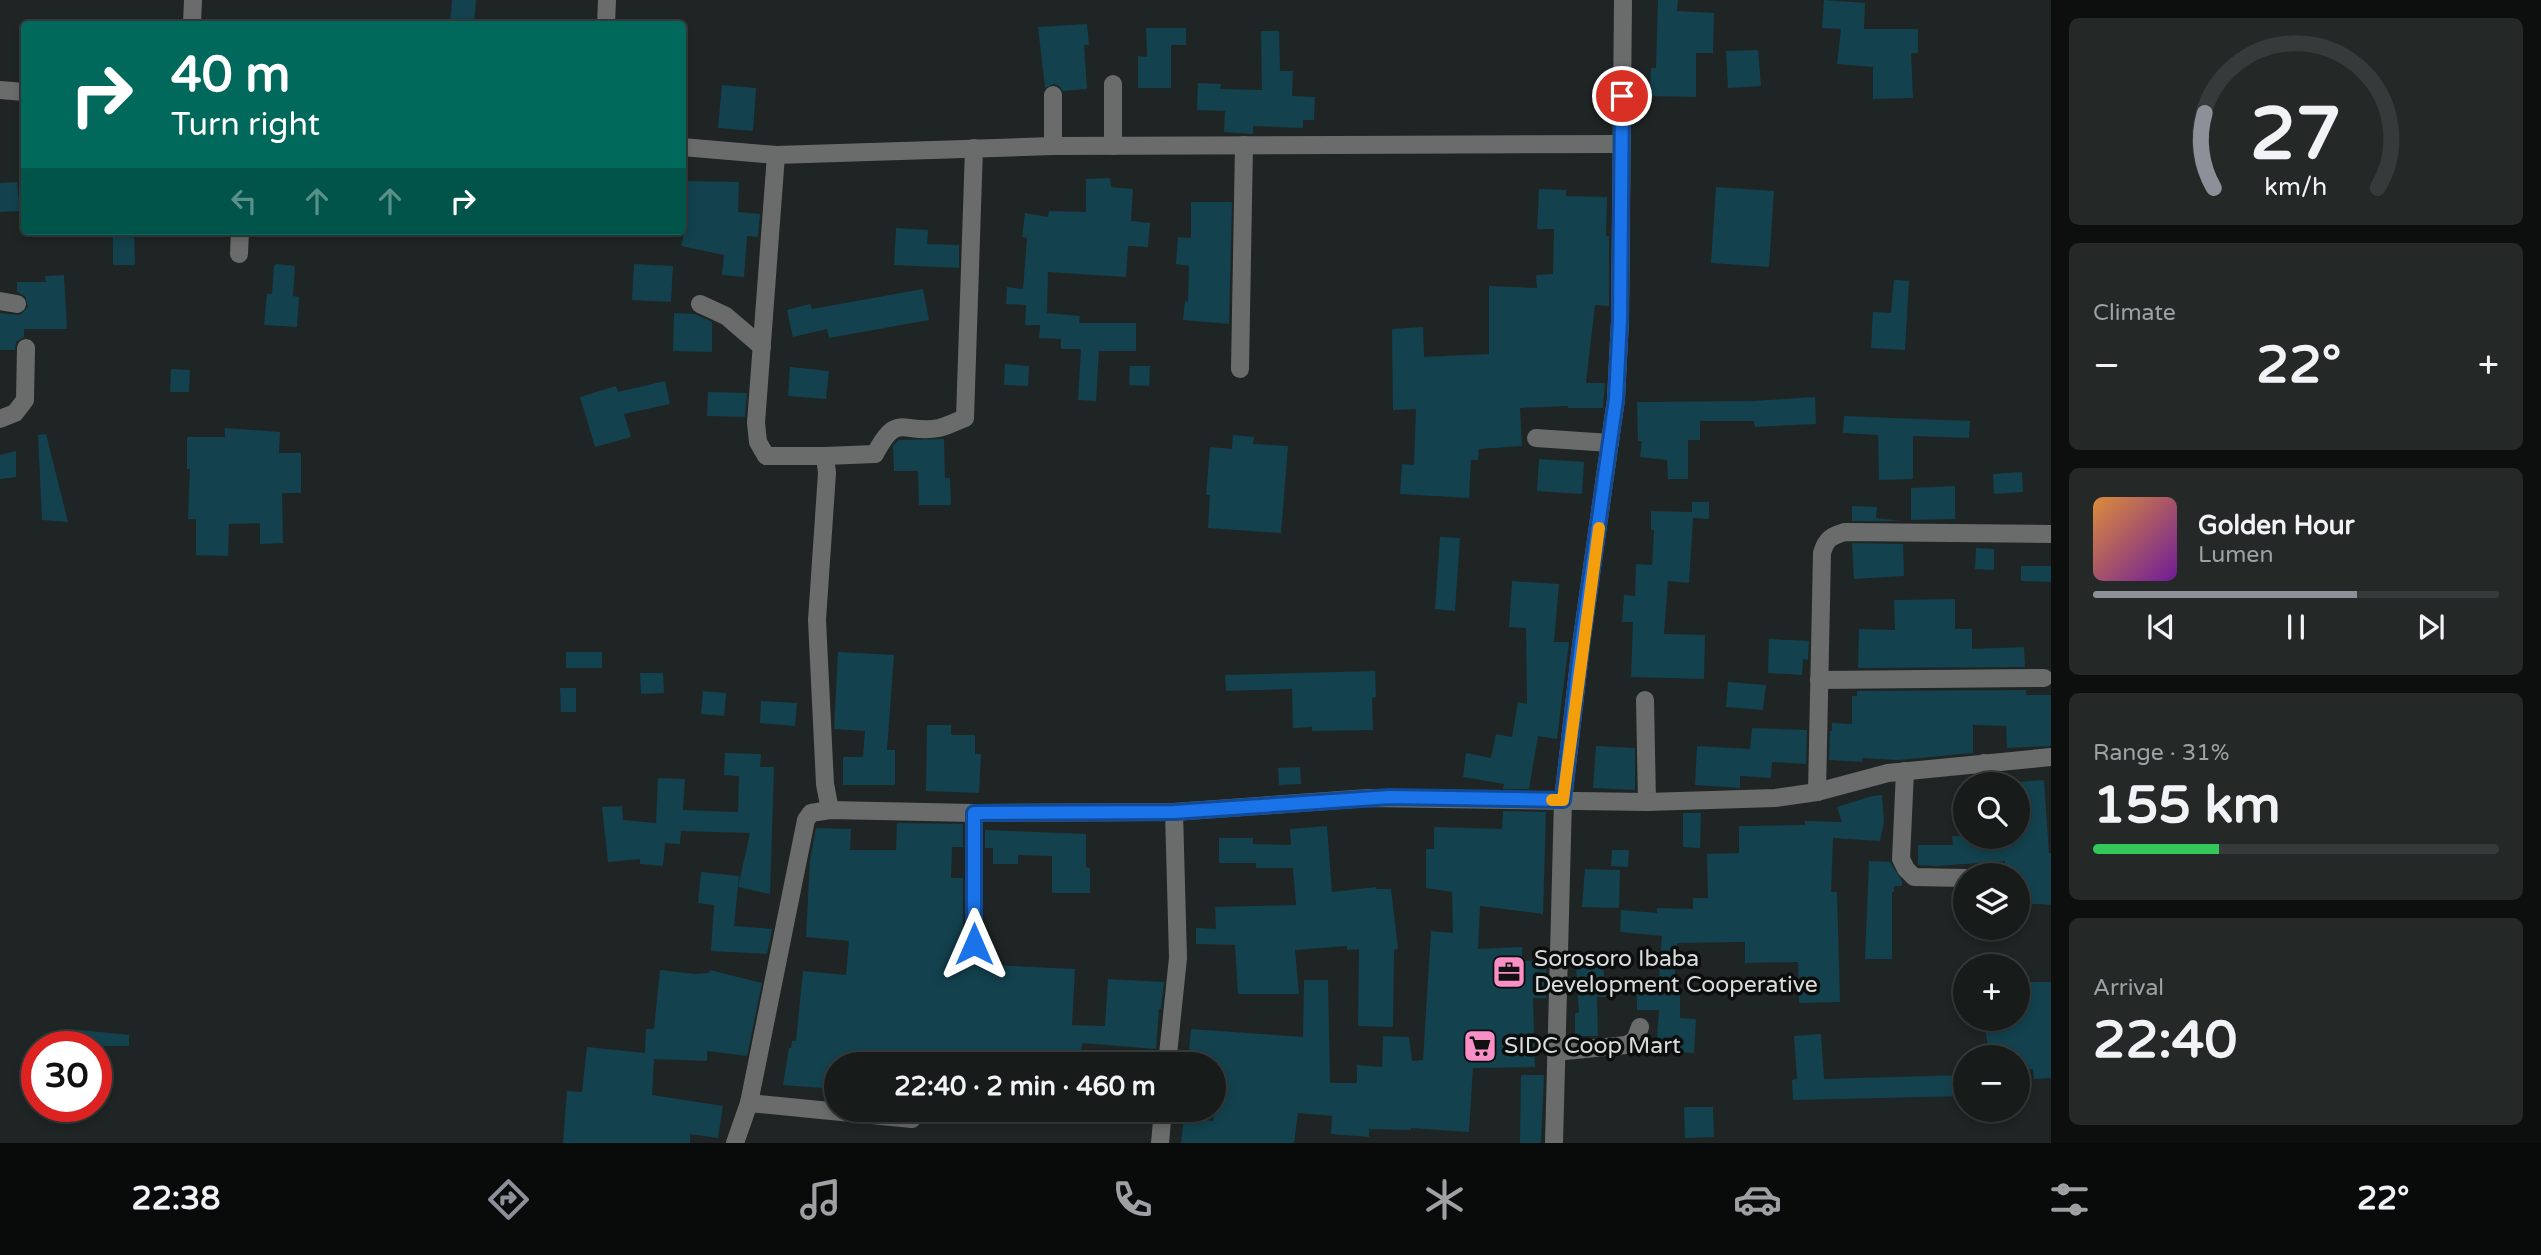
<!DOCTYPE html>
<meta charset="utf-8">
<style>
:root{--surface:#171c1b;--page:#242928;--text:#f1f3f6;--muted:#9ea1a3;--line:#363a3a;--accent:#8c9099}
body{margin:0;font-family:"Varela Round",sans-serif;background:var(--page);color:var(--text);height:100vh;display:flex;flex-direction:column;font-size:26px;white-space:nowrap}
*{box-sizing:border-box;margin:0}
p{font-size:23px;color:var(--muted)}
.icon{flex:none;width:38px;height:38px;fill:none;stroke:currentColor;stroke-width:2;stroke-linecap:round;stroke-linejoin:round}
.map{position:relative;flex:1;overflow:hidden}
.details{display:flex;flex-direction:column;gap:18px;padding:18px;background:#0d0f0f;width:490px}
.details>*{flex:none}
.banner{position:absolute;left:21px;top:21px;width:665px;height:214px;border-radius:7px;box-shadow:0 4px 10px #0003,0 0 0 2px var(--line);background:#00695c;color:#fff;overflow:hidden}
.tools{position:absolute;left:1953px;top:772px;display:grid;gap:14px}
.tools a{display:grid;place-items:center;width:77px;height:77px;border-radius:50%;background:var(--surface);box-shadow:0 4px 10px #0003,0 0 0 2px var(--line);font-size:35px}
.speed{position:absolute;left:21px;top:1031px;display:flex;gap:14px;font-size:35px;font-weight:700;text-align:center}
.speed>*{display:grid;place-content:center;width:91px;height:91px;border-radius:50%;background:var(--surface);box-shadow:0 4px 10px #0003,0 0 0 2px var(--line);line-height:1}
.speed .limit{border:10px solid #d22;background:#fff;color:#111}
.pin{position:absolute;display:grid;place-items:center;width:60px;height:60px;color:#fff;margin:-30px;border:4px solid #fff;border-radius:50%;box-shadow:0 2px 7px #0007}
.me{position:absolute;width:77px;margin:-38px;rotate:0deg;stroke-linejoin:round;filter:drop-shadow(0 0 5px #0008)}
.turn{display:flex;align-items:center;gap:24px;height:147px;padding:0 35px;font-size:32px}
.turn .icon{width:91px;height:91px;stroke-width:2.5}
.turn b{display:block;font-size:49px;line-height:60px}
.lanes{display:flex;align-items:center;height:66px;padding:0 35px;background:#0003;justify-content:center;gap:35px;direction:ltr}
.lanes .off{opacity:.35}
.big{font-size:52px;font-weight:700;line-height:1.1}
.details .tile{flex:1;display:flex;flex-direction:column;justify-content:center;gap:10px;min-width:0;padding:0 24px;border-radius:10px;background:var(--page)}
.details .dial{align-items:center;gap:0}
.dial svg{height:182px;overflow:visible;fill:none;stroke:var(--line);stroke-width:7;stroke-linecap:round;text-anchor:middle}
.dial text{fill:var(--text);stroke:none}
.song{display:flex;align-items:center;gap:21px}
.cover{width:84px;height:84px;border-radius:10px;background:linear-gradient(135deg,hsl(30 70% 55%),hsl(280 70% 35%))}
.played{height:7px;border-radius:4px;background:linear-gradient(90deg,var(--accent) 65%,var(--line) 65%)}
.keys{display:flex;justify-content:space-around;direction:ltr}
.heat{display:flex;justify-content:space-between;align-items:center;font-size:38px;direction:ltr}
.charge{height:10px;border-radius:5px;background:linear-gradient(90deg,#34c759 31%,var(--line) 0)}
.trip{position:absolute;left:824px;top:1052px;width:402px;height:70px;border-radius:35px;background:var(--surface);box-shadow:0 4px 10px #0003,0 0 0 2px var(--line);font-weight:700;line-height:70px;text-align:center}
.dock{display:flex;height:112px;justify-content:space-around;align-items:center;background:#090b0b;color:var(--muted)}
.dock .icon{width:49px;height:49px}
.dock .on{color:var(--accent)}
.dock b{font-size:32px;color:var(--text)}
main{display:flex;flex:1;min-height:0}
.map>svg:first-child{display:block}
.building{fill:#13414e}
.lines{fill:none;stroke-linecap:round;stroke-linejoin:round}
.minor{stroke:#696c6a;stroke-width:18}
.route-casing{stroke:#114b97;stroke-width:18}
.route{stroke:#1a73e8;stroke-width:12}
.slow{stroke:#f59e0b;stroke-width:12}
.labels{text-anchor:middle;dominant-baseline:central;stroke-width:7;stroke-linejoin:round;paint-order:stroke}
.poi-label{font-size:23px;fill:#d8dcdc;stroke:#0b0e0d;text-anchor:start}
</style>
<main>
<div class="map">
<svg width="2051" height="1143" viewBox="0 0 2051 1143">
<rect width="100%" height="100%" fill="#1f2524"/>
<g class="building">
<path d="M452,0h24l-2,24h-24z"/>
<path d="M1658,0h20l-1,11 37,2 -1,40h-17v44l-46,-1 1,-28h5z"/>
<path d="M1824,0l41,3 -1,26h54v24h-7l2,45 -40,1v-32l-36,-3 4,-35 -19,-1z"/>
<path d="M1087,24l2,21h-5l3,44 -24,2 -4,-5 -5,-2 -9,4 -7,-61z"/>
<path d="M1146,28h40v17h-15v43h-33v-32l9,1z"/>
<path d="M1261,31h18l1,40h13l-1,25 23,1 -1,23h-11v8l-50,-2v8l-29,-2 1,-21 -28,-1 1,-27 23,1 -1,5 42,1z"/>
<path d="M1758,50l3,36 -33,2 -2,-37z"/>
<path d="M722,85l34,3 -3,43 -35,-3z"/>
<path d="M1110,178l1,9 22,2 -2,32 19,2 -2,24 -20,-1 -2,31 -78,-5 -1,41 33,3 -1,7h57v28h-37l-3,50 -18,-1 3,-51h-20v-10l-22,-1 1,-13h-15l1,-20 -20,-1 1,-17 16,2 4,-51 -5,-1 3,-24 23,4 1,-6 37,1v-33z"/>
<path d="M682,181l57,1 -1,30 22,2 -2,23 -11,-1 -3,41 -22,-2 2,-20 -43,-9 3,-13z"/>
<path d="M17,182l3,29 -20,1v-29z"/>
<path d="M1716,187l58,4 -5,76 -58,-4z"/>
<path d="M1539,189l27,1v6l41,1 -1,39h3v70l-14,-1 -9,78h19l-2,25h-35v-2l-48,2 2,38 -43,3 -1,11h-7l-2,38 -69,-4 2,-30 12,1 2,-56 -23,1 -1,-81 31,-2 1,30 65,-3v-68l48,2 -1,-13 17,-1 1,-45h-17z"/>
<path d="M1191,202h41l-3,122 -46,-4 2,-19 3,1 1,-36 -13,-2 2,-27 13,1z"/>
<path d="M896,228l32,2 -1,14 32,1v23l-65,-3z"/>
<path d="M113,232h21l1,33h-22z"/>
<path d="M277,264l18,2 -2,30 6,1 -2,30 -33,-2 3,-31h5l2,-29z"/>
<path d="M634,264l39,2 -2,36 -39,-2z"/>
<path d="M64,275l3,54h-43v8l-8,5 -1,8h-15v-37l20,2 8,-8 -3,-11 -8,-4v-10h29l-1,-6z"/>
<path d="M1894,280l15,1 -4,69 -34,-2 2,-36 18,1z"/>
<path d="M923,289l6,31 -100,18 -2,-9 -34,8 -6,-27 23,-6 2,5z"/>
<path d="M674,313l21,1 17,8v30l-39,-1z"/>
<path d="M1005,364l24,2 -1,20 -24,-1z"/>
<path d="M1130,366h20l-1,20 -20,-1z"/>
<path d="M790,367l39,4 -3,28 -38,-3z"/>
<path d="M171,369l19,1 -1,22h-19z"/>
<path d="M665,381l5,23 -46,10 7,23 -36,10 -15,-50 36,-11 2,6z"/>
<path d="M708,392l39,1 -2,24 -38,-1z"/>
<path d="M1815,397l1,27 -61,3 -1,-6h-54v19h-12v39h-20l-1,-19 -27,-3 2,-16h-4l-1,-39 116,-1z"/>
<path d="M1844,416l126,5 -1,17 -56,-2v43l-34,1 -1,-45 -35,-2z"/>
<path d="M225,428l55,4 -1,21h22v40h-19l1,50 -23,1v-21l-31,1 -1,32 -32,-1v-36h-8l2,-50h-3v-32h38z"/>
<path d="M46,434l22,88 -26,-2 -4,-85z"/>
<path d="M1233,435l21,2 -1,7 35,2 -7,87 -73,-5 2,-33h-4l4,-48 22,2z"/>
<path d="M944,439l1,39h5l1,27h-32l-1,-34h-24l-1,-25 6,-6z"/>
<path d="M16,451v26l-16,2v-24z"/>
<path d="M1539,459l45,3 -2,32 -45,-3z"/>
<path d="M2022,472l1,20 -29,2 -1,-20z"/>
<path d="M1955,486v33l-44,1v-32z"/>
<path d="M1692,502h17v17l-16,-1 -4,65 -21,-2 -4,53 41,1 -1,44 -73,-2 2,-55h-11l2,-27 11,1 1,-32 16,1 2,-35h-3v-19l41,1z"/>
<path d="M1852,506l25,1 -1,11 25,3h-49z"/>
<path d="M1440,537l20,1 -5,73 -20,-2z"/>
<path d="M1852,543l51,1 1,32 -50,3z"/>
<path d="M1976,548l18,1v21l-19,-1z"/>
<path d="M2021,566h30v16l-30,-1z"/>
<path d="M1512,581l47,3 -5,58h15l-12,97 -19,-3 -9,53h-26l1,-5 -41,-7 3,-24 25,5 5,-24 16,3 6,-35 9,2 -1,-76 -17,-1z"/>
<path d="M1955,599v30h17v20l52,-2 1,20 -167,1 1,-39 36,1 -1,-30z"/>
<path d="M1769,639l40,2 -1,19 -5,-1 -1,16 -34,-2z"/>
<rect x="566" y="652" width="36" height="16"/>
<path d="M838,652l56,3 -7,95h8v35h-52v-28h20l2,-26 -31,-2z"/>
<path d="M1375,671l1,26 -4,1 1,32 -61,1v-4l-19,1 -1,-39 -66,2 -1,-16z"/>
<path d="M640,673h23l1,20 -23,1z"/>
<path d="M1728,682l38,3 -3,25 -37,-3z"/>
<path d="M560,688h16v24h-15z"/>
<path d="M2026,690v5h25v51l-44,2 -1,-22 -33,-1v28l-74,7 -37,-2v4l-33,-2 1,-29h2v-8l20,1v-28h5v-5z"/>
<path d="M703,691l23,2 -2,23 -23,-2z"/>
<path d="M761,701l36,2 -2,23 -35,-3z"/>
<path d="M927,725h24v10h24v19h6l-2,39 -53,-2z"/>
<path d="M1752,728l55,2 -1,34 -34,-2 -1,16 -31,-2v12l-45,-3 2,-39 53,3z"/>
<path d="M1596,746l39,2v42l-42,-2z"/>
<path d="M725,753l36,1 -1,13h14l-4,127 -32,-7 12,-54 -69,-2 -1,13 -15,-1 -2,23 -23,-2v-5l-32,3 -6,-55 20,-1 1,14 33,3 2,-45 27,1 -2,31 55,2 1,-36 -15,-1z"/>
<path d="M1300,767l1,17 -22,1 -1,-17z"/>
<path d="M2044,780l5,73h2v52l-33,-2v-30h-14l1,-12 -68,5 -19,-1v-20h35l-1,-9h67l-1,-54z"/>
<path d="M1882,795l2,27 -4,19 -47,-3 -2,54h6l3,110 -41,1 -1,-41 -53,1v-21l-68,1 -3,46h6v29l16,1 -2,34 -38,-2 3,-41h-22v-21h21l4,-53 -42,-4 1,-22 36,3v-5l36,1v-11h15l-1,-44 32,-1v-27l66,-1v-4l37,1 -5,-15 35,-11z"/>
<path d="M1503,811l43,1 -3,102 -63,-8 -2,43 44,-2v14l24,-1v38h-13l2,69 -62,1 -4,64 -58,-4v2l-42,-1v8l-38,-3 1,-18 -34,-3 -4,30h-113l3,-26 29,4 6,-44 -5,-1v-12h-26l3,-35 112,8 1,-57h24l2,103h27v-18l25,2 1,-31 26,1 3,24 11,-1 8,-129 22,2 -1,-41 -26,-4v-39h8v-22l68,2z"/>
<path d="M1683,813h18l-1,35 -17,-1z"/>
<path d="M897,823l66,1v23h-11l-1,31h12v66l2,6 6,5 -1,9 105,5 -3,56 33,1 3,-47 56,3 -3,27h-2l-3,40 -74,-6 -1,19 -108,-4 -1,6h-61l-31,-4v4h-44v25l-53,-4 6,-37h2l1,-7h4l7,-70 43,4 3,-34 -43,-4 4,-77 6,-32 35,1 -1,21h46z"/>
<path d="M1327,826l5,66 44,-5v2h15l7,60 -4,1 -1,77 -35,-1 1,-77 -12,1v-4l-52,4 4,44h-61l-3,-49 -39,-1v-16l20,1 -1,-22 81,-2 -3,-37h-37v-5h-37v-25h34v6l38,1 -1,-16z"/>
<path d="M985,830l101,4v33l4,1v25h-38v-37l-34,-1v9h-25v-16h-8z"/>
<path d="M1612,850h17l-1,17 -17,-1z"/>
<path d="M1869,861l21,1 12,19v5h-8v6h-2v67h-27z"/>
<path d="M1585,869l35,1 -1,38 -37,-1z"/>
<path d="M701,872l38,4 -5,50 38,3 -5,25 -56,-3 3,-46 -16,-2z"/>
<path d="M1603,964l3,33h-9l1,39h-23v-23h4l-3,-47z"/>
<path d="M660,970l35,4 14,-1 1,-3 52,13 -15,73 -40,-5v10l-53,-2 -2,36 71,11 -5,32 -28,-4v9h-127l4,-52 15,1 5,-45 58,6 1,-24h8z"/>
<path d="M2018,982h33v96l-17,1 -1,-10 -15,2v-14h-29l-5,-39h34z"/>
<path d="M71,1029l58,6v11h-60z"/>
<path d="M1821,1034l3,45 141,-4v21l-172,4 -1,-20 5,-1 -3,-43z"/>
<path d="M1521,1075h23l-3,68h-21z"/>
<path d="M1684,1107h29l1,30 -29,1z"/>
</g>
<g class="lines">
<g class="minor">
<path d="M192,24l1,-24"/>
<path d="M606,24l1,-24"/>
<path d="M1113,84v62"/>
<path d="M0,90l24,2"/>
<path d="M1053,146v-51"/>
<path d="M682,147l94,8 277,-9 568,-2"/>
<path d="M776,155l-20,268 2,19 8,14h59l2,17 -10,147 8,164 5,26"/>
<path d="M239,254l1,-23"/>
<path d="M0,301l17,3"/>
<path d="M700,304l26,12 36,31"/>
<path d="M1240,369l4,-224"/>
<path d="M0,419l15,-6 10,-13 1,-52"/>
<path d="M1536,438l74,5"/>
<path d="M825,456l50,-2c23,-44 28,-19 64,-26 9,-2 18,-7 26,-10l9,-270"/>
<path d="M1819,680l225,-2"/>
<path d="M1645,700l2,102"/>
<path d="M1905,771l-4,88 5,10 8,8 51,1"/>
<path d="M1983,784l1,-21"/>
<path d="M1817,792l5,-239c4,-14 9,-17 23,-21l206,2"/>
<path d="M974,944v-131"/>
<path d="M1555,1052l71,-7 9,-5 5,-13"/>
<path d="M1167,1064l11,-106 -4,-146"/>
<path d="M749,1103l163,16"/>
<path d="M735,1143l14,-40 57,-283 5,-7 19,-3 144,3 200,-1 195,-14 278,4 128,-4 42,-6 71,-19 163,-16"/>
<path d="M1160,1143l3,-33"/>
<path d="M1554,1143l9,-343 18,-155 35,-246 4,-79 3,-320"/>
</g>
</g>
<g class="lines">
<defs>
<path id="route" d="M974,944v-131l200,-1 216,-15 173,3 18,-155 35,-246 4,-79 2,-224"/>
</defs>
<use href="#route" class="route-casing"/>
<use href="#route" class="route"/>
<path class="slow" d="M1552,800h11l36,-272"/>
</g>
<defs>
<symbol id="office-square" viewBox="-11 -11 22 22"><rect x="-9" y="-9" width="18" height="18" rx="4" fill="#fa8fc7" stroke="#0b0e0d"/><path d="M-6-3h4V-5.5h4V-3h4V5H-6ZM-1-4.5V-3h2v-1.5ZM-6 0V1H6V0Z" fill="#111"/></symbol>
<symbol id="supermarket-square" viewBox="-11 -11 22 22"><rect x="-9" y="-9" width="18" height="18" rx="4" fill="#fa8fc7" stroke="#0b0e0d"/><path d="M-6-5.5h2.5l.6 2H6L4.5 2H-2.5L-4.4-4H-6ZM-1.5 3.2a1.3 1.3 0 1 0 .1 0ZM3 3.2a1.3 1.3 0 1 0 .1 0Z" fill="#111"/></symbol>
</defs>
<g fill-rule="evenodd">
<use href="#office-square" x="1490" y="953" width="38" height="38"/>
<use href="#supermarket-square" x="1461" y="1027" width="38" height="38"/>
</g>
<g class="labels">
<g class="poi-label">
<text x="1534" y="959">Sorosoro Ibaba<tspan x="1534" dy="26">Development Cooperative</tspan></text>
<text x="1504" y="1046">SIDC Coop Mart</text>
</g>
</g>
</svg>
<div class="tools">
<a><svg class="icon" aria-label="search" viewBox="0 0 24 24"><circle cx="10" cy="10" r="6"/><path d="M15 15l6 6"/></svg></a>
<a><svg class="icon" aria-label="layers" viewBox="0 0 24 24"><path d="M12 4l9 5-9 5-9-5zM3 14l9 5 9-5"/></svg></a>
<a>+</a>
<a>−</a>
</div>
<div class="speed"><div class="limit">30</div></div>
<div class="pin" style="left:1622px;top:96px;background:#d93025"><svg class="icon" aria-label="arrive" viewBox="0 0 24 24"><path d="M6 21V4h12l-3 4 3 4H6"/></svg></div>
<svg class="me" style="left:974px;top:944px" viewBox="-20 -20 40 40"><path d="M0-17L14 15 0 8-14 15z" fill="#1a73e8" stroke="#fff" stroke-width="4"/></svg>
<div class="trip">22:40 · 2 min · 460 m</div>
<div class="banner">
<div class="turn"><svg class="icon" aria-label="right" viewBox="0 0 24 24"><path d="M7 20v-9h11M14 6l5 5-5 5"/></svg><div><b>40 m</b>Turn right</div></div>
<div class="lanes"><svg class="icon off" aria-label="left" viewBox="0 0 24 24"><path d="M17 20v-9H6M10 6l-5 5 5 5"/></svg><svg class="icon off" aria-label="ahead" viewBox="0 0 24 24"><path d="M12 20V5M6 11l6-6 6 6"/></svg><svg class="icon off" aria-label="ahead" viewBox="0 0 24 24"><path d="M12 20V5M6 11l6-6 6 6"/></svg><svg class="icon" aria-label="right" viewBox="0 0 24 24"><path d="M7 20v-9h11M14 6l5 5-5 5"/></svg></div>
</div>
</div>
<section class="details">
<div class="tile dial"><svg viewBox="0 0 100 80">
<path d="M14 69A42 42 0 1 1 86 69"/>
<path d="M14 69A42 42 0 0 1 10 36" stroke="#8c9099"/>
<text x="50" y="56" font-size="32" font-weight="700">27</text>
<text x="50" y="72" font-size="11">km/h</text>
</svg></div>
<div class="tile"><p>Climate</p>
<div class="heat"><a>−</a><b class="big">22°</b><a>+</a></div>
</div>
<div class="tile">
<div class="song"><i class="cover"></i><div><b>Golden Hour</b><p>Lumen</p></div></div>
<div class="played"></div>
<div class="keys"><svg class="icon" aria-label="previous" viewBox="0 0 24 24"><path d="M18 5L8 12l10 7zM5 5v14"/></svg><svg class="icon" aria-label="pause" viewBox="0 0 24 24"><path d="M8 5v14M16 5v14"/></svg><svg class="icon" aria-label="next" viewBox="0 0 24 24"><path d="M6 5l10 7-10 7zM19 5v14"/></svg></div>
</div>
<div class="tile"><p>Range · 31%</p><b class="big">155 km</b><div class="charge"></div></div>
<div class="tile"><p>Arrival</p><b class="big">22:40</b></div>
</section>
</main>
<nav class="dock">
<b>22:38</b>
<svg class="icon on" aria-label="directions" viewBox="0 0 24 24"><path d="M12 3l9 9-9 9-9-9zM9 14v-3h6M13 9l2 2-2 2"/></svg>
<svg class="icon" aria-label="music" viewBox="0 0 24 24"><path d="M9 18V5l10-2v13"/><circle cx="6" cy="18" r="3"/><circle cx="16" cy="16" r="3"/></svg>
<svg class="icon" aria-label="phone" viewBox="0 0 24 24"><path d="M5 4h4l2 5-3 2q2 4 5 5l2-3 5 2v4C11 20 4 13 5 4z"/></svg>
<svg class="icon" aria-label="climate" viewBox="0 0 24 24"><path d="M12 3v18M4 7l16 10M4 17L20 7"/></svg>
<svg class="icon" aria-label="car" viewBox="0 0 24 24"><path d="M5 17H2v-5l4-1 3-4h7l3 4 3 1v5h-3M9 17h6M6 11h13"/><circle cx="7" cy="17" r="2"/><circle cx="17" cy="17" r="2"/></svg>
<svg class="icon" aria-label="filters" viewBox="0 0 24 24"><path d="M4 7h16M4 17h16"/><circle cx="9" cy="7" r="2"/><circle cx="15" cy="17" r="2"/></svg>
<b>22°</b>
</nav>
